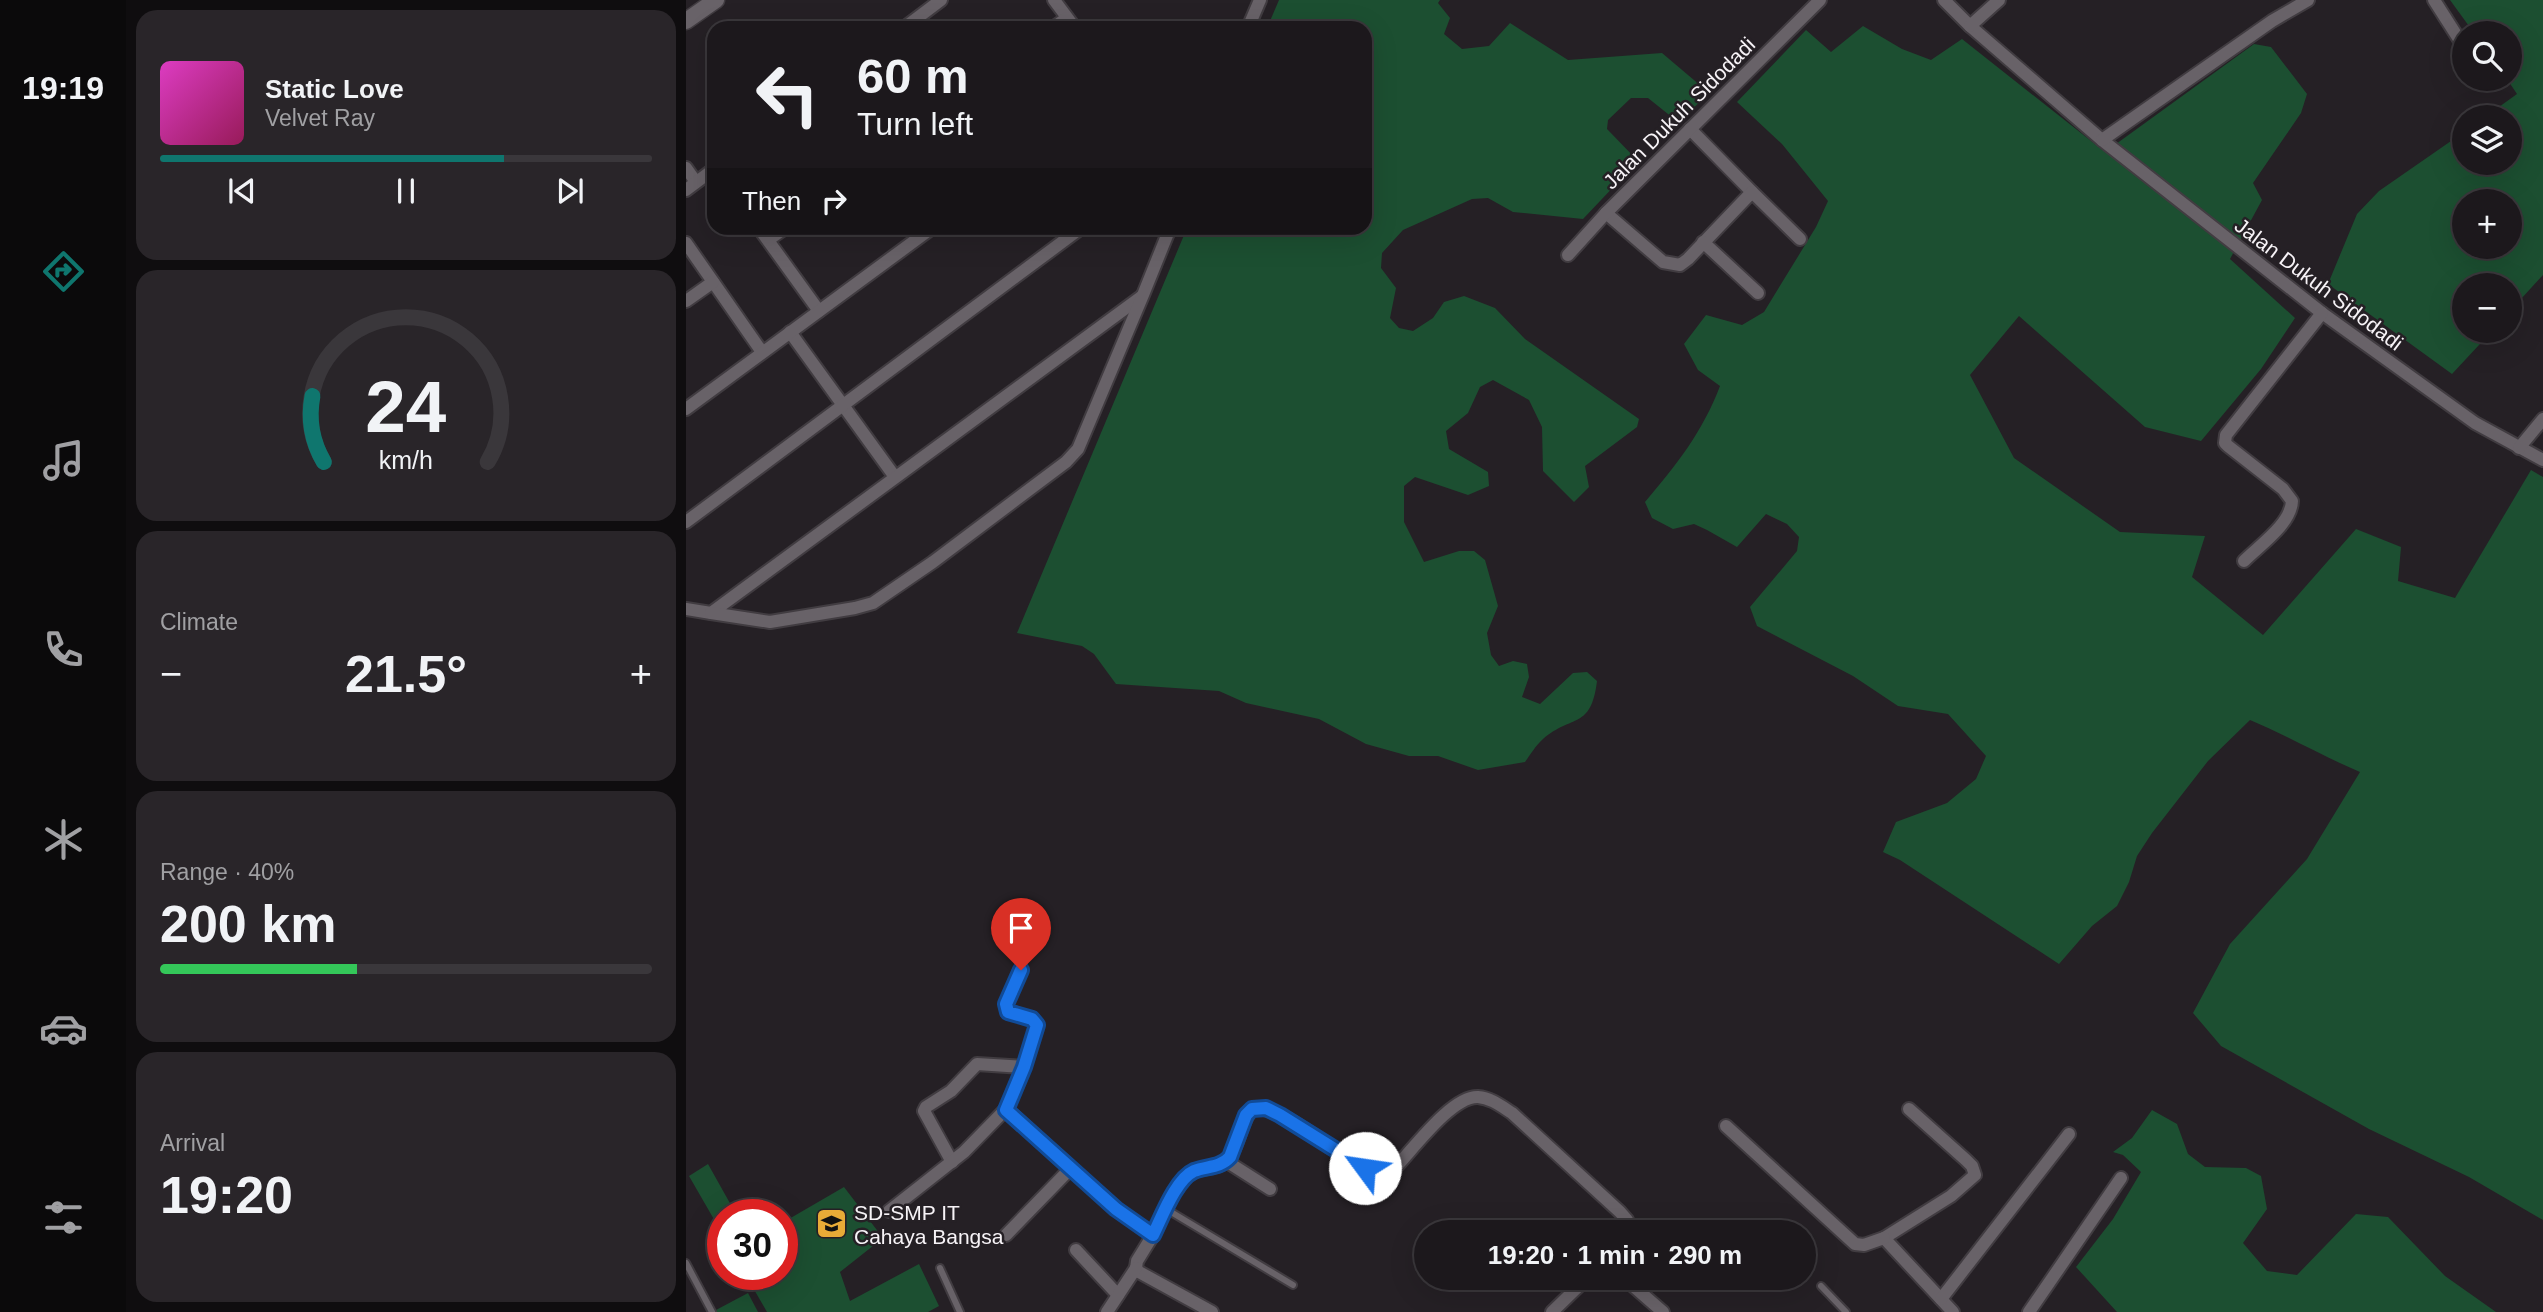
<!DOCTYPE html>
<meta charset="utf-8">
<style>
:root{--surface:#1c181c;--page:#292529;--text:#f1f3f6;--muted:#a0a0a3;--line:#3a373b;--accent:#0f766e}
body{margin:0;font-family:Helvetica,sans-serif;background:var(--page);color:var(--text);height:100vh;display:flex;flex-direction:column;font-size:26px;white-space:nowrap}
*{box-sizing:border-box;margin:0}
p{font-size:23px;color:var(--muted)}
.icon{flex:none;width:38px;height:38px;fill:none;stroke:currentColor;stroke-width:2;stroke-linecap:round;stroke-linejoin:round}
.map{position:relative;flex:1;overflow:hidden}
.sheet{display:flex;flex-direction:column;gap:10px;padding:10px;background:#0f0d0f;width:560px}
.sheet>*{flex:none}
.top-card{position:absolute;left:21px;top:21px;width:665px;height:214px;border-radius:21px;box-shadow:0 7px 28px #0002,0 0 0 2px var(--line);background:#1c181c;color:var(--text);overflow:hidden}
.controls{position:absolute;left:1766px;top:21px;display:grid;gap:14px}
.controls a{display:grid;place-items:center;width:70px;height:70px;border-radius:50%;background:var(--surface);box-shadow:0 7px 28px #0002,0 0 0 2px var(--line);font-size:35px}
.speed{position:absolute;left:21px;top:1199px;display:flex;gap:14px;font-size:35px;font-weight:700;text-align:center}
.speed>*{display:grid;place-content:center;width:91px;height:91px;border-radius:50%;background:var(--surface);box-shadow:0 7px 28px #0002,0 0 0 2px var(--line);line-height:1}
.speed .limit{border:10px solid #d22;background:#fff;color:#111}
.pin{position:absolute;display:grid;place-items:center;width:60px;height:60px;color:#fff;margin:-72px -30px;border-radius:50% 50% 50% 0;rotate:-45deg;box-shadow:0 0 7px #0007}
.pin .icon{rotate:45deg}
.me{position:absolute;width:77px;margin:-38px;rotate:301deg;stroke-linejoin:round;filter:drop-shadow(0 0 5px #0008)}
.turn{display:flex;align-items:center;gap:24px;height:147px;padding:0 35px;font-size:32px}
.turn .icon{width:91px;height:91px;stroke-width:2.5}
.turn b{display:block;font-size:49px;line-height:60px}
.then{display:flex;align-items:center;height:66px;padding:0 35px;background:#0003;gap:14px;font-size:26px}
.big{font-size:52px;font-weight:600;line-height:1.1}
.sheet .tile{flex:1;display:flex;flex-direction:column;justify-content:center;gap:10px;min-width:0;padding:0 24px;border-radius:21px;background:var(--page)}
.sheet .dial{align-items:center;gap:0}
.dial svg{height:182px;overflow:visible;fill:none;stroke:var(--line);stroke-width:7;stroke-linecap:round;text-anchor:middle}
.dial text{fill:var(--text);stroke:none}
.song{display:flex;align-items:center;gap:21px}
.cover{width:84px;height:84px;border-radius:10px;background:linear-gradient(135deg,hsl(310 70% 55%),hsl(330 70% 35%))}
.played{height:7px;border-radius:4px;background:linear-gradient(90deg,var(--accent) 70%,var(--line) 70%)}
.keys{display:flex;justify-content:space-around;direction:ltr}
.heat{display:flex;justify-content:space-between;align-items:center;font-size:38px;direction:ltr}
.charge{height:10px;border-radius:5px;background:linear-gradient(90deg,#34c759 40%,var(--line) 0)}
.trip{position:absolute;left:728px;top:1220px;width:402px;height:70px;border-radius:35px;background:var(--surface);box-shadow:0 7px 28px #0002,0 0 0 2px var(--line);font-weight:600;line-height:70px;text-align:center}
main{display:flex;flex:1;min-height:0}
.menu{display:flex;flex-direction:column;width:126px;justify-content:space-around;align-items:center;background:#0b0a0b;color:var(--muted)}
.menu .icon{width:49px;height:49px}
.menu .selected{color:var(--accent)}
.menu b{font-size:32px;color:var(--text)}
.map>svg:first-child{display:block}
.green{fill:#1c4f31;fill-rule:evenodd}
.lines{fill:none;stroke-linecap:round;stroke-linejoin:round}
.service-casing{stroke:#413c41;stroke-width:10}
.minor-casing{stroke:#413c41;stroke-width:16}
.tertiary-casing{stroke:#413c41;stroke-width:19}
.service{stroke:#686268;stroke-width:6}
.minor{stroke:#686268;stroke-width:12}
.tertiary{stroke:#686268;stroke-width:16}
.route-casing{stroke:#114b97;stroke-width:18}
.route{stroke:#1a73e8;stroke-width:12}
.labels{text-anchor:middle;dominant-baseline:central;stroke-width:5;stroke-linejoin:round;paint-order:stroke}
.street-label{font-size:21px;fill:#f7f3f7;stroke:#252025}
.poi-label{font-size:21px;fill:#f7f3f7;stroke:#252025;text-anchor:start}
</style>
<main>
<nav class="menu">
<b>19:19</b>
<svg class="icon selected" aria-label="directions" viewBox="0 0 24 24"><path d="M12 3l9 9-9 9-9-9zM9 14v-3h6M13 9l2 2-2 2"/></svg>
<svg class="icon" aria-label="music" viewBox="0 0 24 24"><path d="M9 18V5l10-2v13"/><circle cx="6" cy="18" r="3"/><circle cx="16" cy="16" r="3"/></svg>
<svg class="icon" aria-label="phone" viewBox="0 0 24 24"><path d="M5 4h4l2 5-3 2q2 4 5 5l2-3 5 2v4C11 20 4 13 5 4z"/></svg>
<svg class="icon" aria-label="climate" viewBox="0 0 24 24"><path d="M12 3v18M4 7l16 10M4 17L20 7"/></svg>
<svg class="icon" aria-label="car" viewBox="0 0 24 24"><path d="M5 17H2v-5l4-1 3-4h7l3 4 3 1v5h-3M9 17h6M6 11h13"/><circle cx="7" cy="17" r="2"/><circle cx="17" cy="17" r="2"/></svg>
<svg class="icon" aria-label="filters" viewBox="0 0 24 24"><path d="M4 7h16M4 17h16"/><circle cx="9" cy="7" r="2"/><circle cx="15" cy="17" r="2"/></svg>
</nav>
<section class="sheet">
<div class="tile">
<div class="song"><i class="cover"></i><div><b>Static Love</b><p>Velvet Ray</p></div></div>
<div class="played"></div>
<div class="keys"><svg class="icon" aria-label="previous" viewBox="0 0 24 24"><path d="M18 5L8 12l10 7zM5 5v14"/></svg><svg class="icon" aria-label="pause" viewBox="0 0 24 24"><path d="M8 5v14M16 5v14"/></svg><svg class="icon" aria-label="next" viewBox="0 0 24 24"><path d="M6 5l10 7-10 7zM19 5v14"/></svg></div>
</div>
<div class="tile dial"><svg viewBox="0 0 100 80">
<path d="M14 69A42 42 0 1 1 86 69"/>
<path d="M14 69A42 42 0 0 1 9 40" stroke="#0f766e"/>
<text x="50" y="56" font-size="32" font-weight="700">24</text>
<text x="50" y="72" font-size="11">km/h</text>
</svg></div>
<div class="tile"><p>Climate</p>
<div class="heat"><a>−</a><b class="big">21.5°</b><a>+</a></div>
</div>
<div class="tile"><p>Range · 40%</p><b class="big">200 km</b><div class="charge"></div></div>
<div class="tile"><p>Arrival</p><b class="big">19:20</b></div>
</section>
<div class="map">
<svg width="1857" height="1312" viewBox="0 0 1857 1312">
<rect width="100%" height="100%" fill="#252025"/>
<g class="green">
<path d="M593,0h161l-2,3 12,15 -6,16 18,15 27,-3 21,-23 58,37 94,-7 39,33 1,14 -24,22 -30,-24h-17l-23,22 -1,9 31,32 -55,58 -70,-7 -25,-14 -16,1 -69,31 -21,23 -1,15 15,20 -6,30 9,10 14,3 20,-13 11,-16 20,-6 31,12 30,31 114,80 -2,8 -52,39 4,21 -15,15 -31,-31 -1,-44 -13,-27 -36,-20 -13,7 -12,26 -22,18 3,18 39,23 1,14 -21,9 -53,-18 -11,9v36l20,40 35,-11h15l11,9 13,46 -11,27 4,22 8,11 14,-5 14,3 2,13 -7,20 18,7 33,-31 14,-1 10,9c-6,49 -25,33 -54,58 -7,6 -13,16 -18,23l-47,8 -40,-14h-29l-43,-12 -47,-25 -73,-16 -27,-12 -103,-7 -22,-30 -12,-8 -65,-13 170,-405h178v-200h-98z"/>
<path d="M1764,0h93v275l-33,36v-26h-46v46h28l-40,43 -124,-90 29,-70 22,-23 85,-59v31h46v-46h-25l32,-23 -10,-15h3v-46h-36zM1824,201v46h-46v-46z"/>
<path d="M1177,26l39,23 29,11 31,-21 143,113 149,-108 17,3 36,47 -6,19 -48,70 9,17 -32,59 65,59 -34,51 -60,72 -56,-14 -126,-111 -49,59 44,83 106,74 85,4 -13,41 71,58 93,-106 45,18 -3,34 57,17 76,-128 12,7v743l-74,-43 -100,-48 -148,-83 -28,-33 37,-69 77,-85 53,-87c-38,-16 -72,-36 -110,-52l-42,41 -56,72 -15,23 -8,26 -12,24 -25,20 -33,38 -159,-104 -17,-8 13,-30 51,-19 29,-24 10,-23 -38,-42 -50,-8 -45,-30 -96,-50 -7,-19 47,-56 2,-14 -12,-13 -21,-10 -29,33 -30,-17 -13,-6 -21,5 -21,-11 -7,-16c32,-38 57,-69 75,-116l-22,-16 -14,-26 22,-29 36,10 22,-13 52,-85 12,-26 -46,-57 -45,-42 69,-72 25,22z"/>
<path d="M1466,1110l25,14 11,30 17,13 41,1 15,8 6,33 -24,34 24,28 30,4 59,-61 32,3 57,59 51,36h-379l-41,-45 37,-48 28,-47 -18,-17 -10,-3 19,-14z"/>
<path d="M22,1164l28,50h-13v21l-34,-59z"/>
<path d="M158,1187l39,51 -43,34 10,29 69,-37 20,42 -11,6h-161l-22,-38h37v-51z"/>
<path d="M62,1293l10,19h-41l-1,-2z"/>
</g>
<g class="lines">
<defs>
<g id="service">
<path d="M480,1209l127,76"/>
<path d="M0,1263l26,49"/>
<path d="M254,1268l20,44"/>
<path d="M1135,1286l25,26"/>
</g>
<g id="minor">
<path d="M368,0l21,28"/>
<path d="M1258,0l26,26 132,114 220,173 153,110 68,37"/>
<path d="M1748,0l30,47"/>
<path d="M1284,26l29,-26"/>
<path d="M218,28l37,-28"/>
<path d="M367,28l14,-10"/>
<path d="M562,28l12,-28"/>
<path d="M1004,129l62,63"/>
<path d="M1416,140l170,-119 36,-21"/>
<path d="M0,168l10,14"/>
<path d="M0,190l28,-21"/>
<path d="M920,213l57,49 17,3 8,-6 64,-67 48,47"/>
<path d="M73,228l60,83"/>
<path d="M82,240l17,-12"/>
<path d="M1017,242l55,51"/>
<path d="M0,243l76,109"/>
<path d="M882,255l38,-42 214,-213"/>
<path d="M0,301l27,-19"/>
<path d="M104,332l105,145"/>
<path d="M0,409l246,-181"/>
<path d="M1833,448l24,-29"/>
<path d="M0,522l395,-294"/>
<path d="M1558,561c16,-16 47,-37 48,-60l-9,-12 -55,-43 -3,-3 1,-8 96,-122"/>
<path d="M0,609l25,4 430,-316"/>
<path d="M25,613l59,9 85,-14 18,-5 60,-41 133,-100 12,-13 65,-154 27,-67"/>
<path d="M320,1109l18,-42 13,-42 -5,-6 -24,-8 -2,-7 15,-34"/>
<path d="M1223,1109l57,51 6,6 3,9 -24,21 -67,42 69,74"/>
<path d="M1040,1126l129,118 9,1 20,-7"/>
<path d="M540,1161l44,28"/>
<path d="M266,1162l-28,-51 2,-4 25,-16 26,-27 47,3"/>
<path d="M203,1211l75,-59 42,-43 110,100 37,26 -16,26 -1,7 3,4 73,40"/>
<path d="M320,1235l64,-66"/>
<path d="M467,1235c8,-16 22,-51 36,-61 12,-8 32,-4 40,-16 11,-15 11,-36 23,-49 28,-8 96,58 129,66l12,-5c19,-19 58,-74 85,-73 13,1 23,9 34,16l108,99 7,8 4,12"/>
<path d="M390,1250l42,45"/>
<path d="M938,1278l39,34"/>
<path d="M1255,1299l128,-165"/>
<path d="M421,1312l29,-44"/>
<path d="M866,1312l35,-34"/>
<path d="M1343,1312l92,-134"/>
</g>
<path id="tertiary" d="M0,21l30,-21"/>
</defs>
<use href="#service" class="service-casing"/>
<use href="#minor" class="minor-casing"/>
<use href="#tertiary" class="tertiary-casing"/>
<use href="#service" class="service"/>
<use href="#minor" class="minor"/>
<use href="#tertiary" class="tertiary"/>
</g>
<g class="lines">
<defs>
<path id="route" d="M335,970l-15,34 2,8 24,7 5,6 -13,42 -18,43 110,99 37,26c9,-18 23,-56 41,-64 13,-5 26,-3 36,-14l16,-42 6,-6 14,-1 14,7 85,53"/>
</defs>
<use href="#route" class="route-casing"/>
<use href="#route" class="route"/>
</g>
<defs>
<symbol id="school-square" viewBox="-11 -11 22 22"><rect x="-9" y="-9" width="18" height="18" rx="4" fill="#e8ab37" stroke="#252025"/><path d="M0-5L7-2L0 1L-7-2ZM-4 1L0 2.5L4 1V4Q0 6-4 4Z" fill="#111"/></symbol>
</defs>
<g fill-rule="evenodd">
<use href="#school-square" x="128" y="1206" width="35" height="35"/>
</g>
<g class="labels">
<g class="street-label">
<text transform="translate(993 113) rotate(-45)">Jalan Dukuh Sidodadi</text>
<text transform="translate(1633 284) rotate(37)">Jalan Dukuh Sidodadi</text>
</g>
<g class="poi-label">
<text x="168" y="1212">SD-SMP IT<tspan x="168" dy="24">Cahaya Bangsa</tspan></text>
</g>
</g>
</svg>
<div class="controls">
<a><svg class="icon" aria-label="search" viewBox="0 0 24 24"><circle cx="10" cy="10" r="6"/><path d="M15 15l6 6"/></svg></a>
<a><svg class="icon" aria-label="layers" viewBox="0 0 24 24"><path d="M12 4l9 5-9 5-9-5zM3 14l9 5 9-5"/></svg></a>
<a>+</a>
<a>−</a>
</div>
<div class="speed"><div class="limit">30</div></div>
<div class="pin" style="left:335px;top:970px;background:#d93025"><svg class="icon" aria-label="arrive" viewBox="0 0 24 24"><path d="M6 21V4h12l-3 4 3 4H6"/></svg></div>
<svg class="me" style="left:679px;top:1168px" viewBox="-20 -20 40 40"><circle r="19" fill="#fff"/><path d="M0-13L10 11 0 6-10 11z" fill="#1a73e8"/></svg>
<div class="trip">19:20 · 1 min · 290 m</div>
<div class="top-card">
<div class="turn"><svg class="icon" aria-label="left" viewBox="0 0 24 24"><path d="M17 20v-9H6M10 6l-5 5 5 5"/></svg><div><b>60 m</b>Turn left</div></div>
<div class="then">Then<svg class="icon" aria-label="right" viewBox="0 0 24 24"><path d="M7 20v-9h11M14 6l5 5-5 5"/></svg></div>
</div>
</div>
</main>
